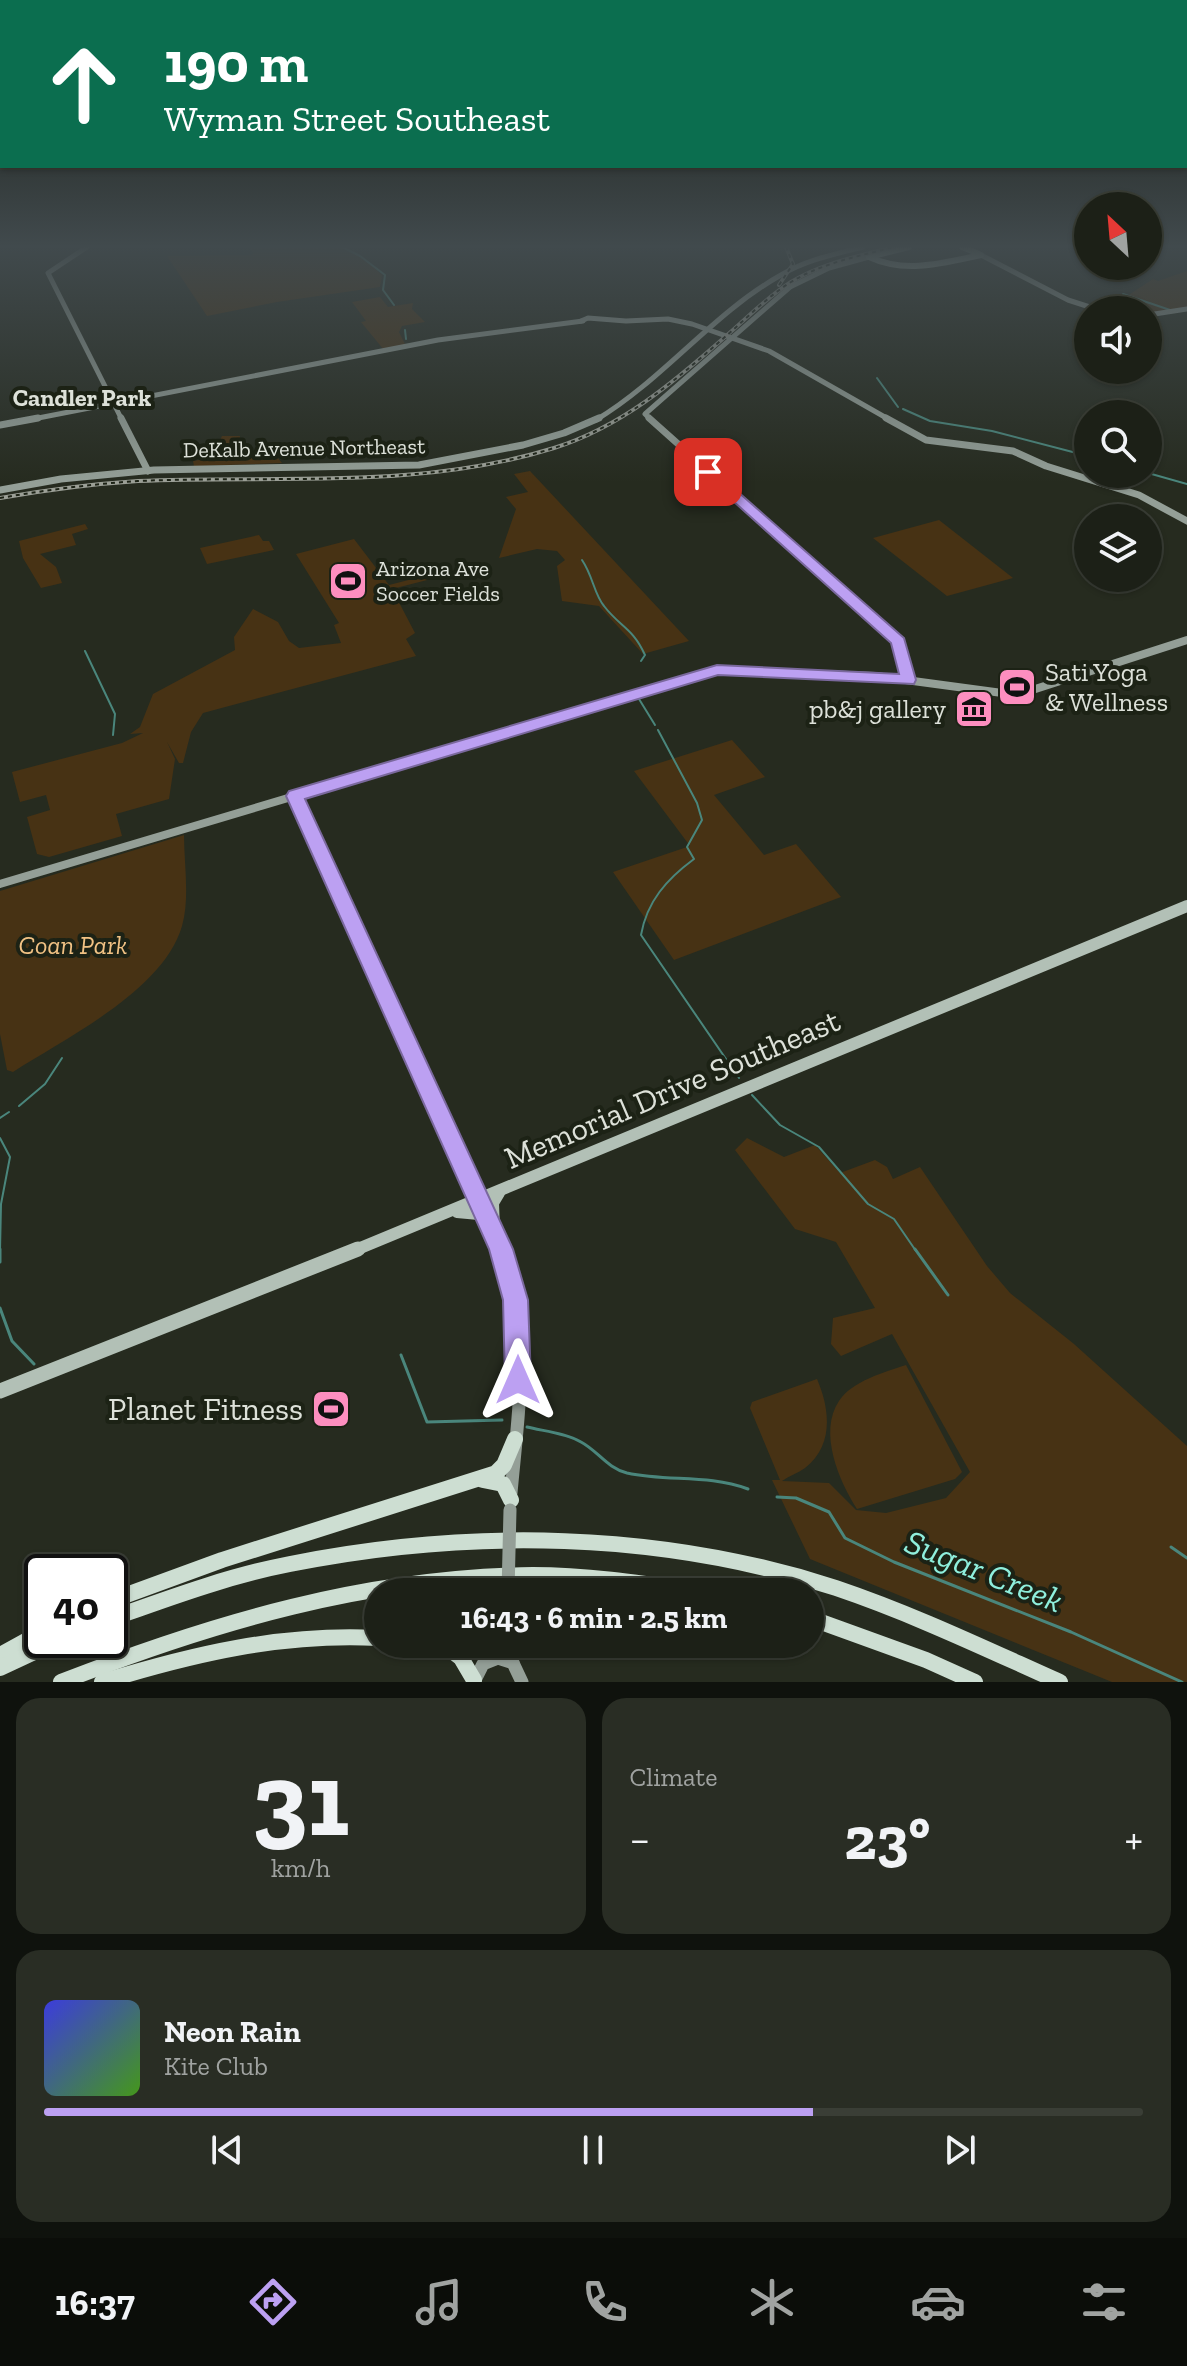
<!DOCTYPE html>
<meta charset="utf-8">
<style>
:root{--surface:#1c2017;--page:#292d24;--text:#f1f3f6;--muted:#a0a3a1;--line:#3a3e36;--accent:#bca0f2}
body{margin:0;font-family:"Zilla Slab",serif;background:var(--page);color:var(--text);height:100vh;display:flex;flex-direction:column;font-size:30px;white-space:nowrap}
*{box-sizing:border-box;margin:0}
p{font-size:26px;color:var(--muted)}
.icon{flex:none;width:44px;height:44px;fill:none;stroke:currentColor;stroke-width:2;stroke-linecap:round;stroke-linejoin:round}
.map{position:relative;height:1682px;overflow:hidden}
.sheet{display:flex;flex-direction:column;gap:16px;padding:16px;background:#0f120d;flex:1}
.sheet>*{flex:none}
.guide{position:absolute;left:0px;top:0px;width:1188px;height:168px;box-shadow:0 2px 6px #0004,0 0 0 2px var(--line);background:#0b6e4f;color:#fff;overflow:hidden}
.needle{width:52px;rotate:334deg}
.buttons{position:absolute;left:1074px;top:192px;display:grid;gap:16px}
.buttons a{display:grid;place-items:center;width:88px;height:88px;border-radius:50%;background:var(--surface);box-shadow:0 2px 6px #0004,0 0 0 2px var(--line);font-size:40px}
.speed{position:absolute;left:24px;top:1554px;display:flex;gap:16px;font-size:40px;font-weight:700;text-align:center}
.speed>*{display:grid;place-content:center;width:104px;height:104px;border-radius:50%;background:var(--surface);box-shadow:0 2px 6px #0004,0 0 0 2px var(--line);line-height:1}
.speed .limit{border:4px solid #111;border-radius:12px;background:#fff;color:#111}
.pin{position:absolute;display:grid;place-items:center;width:68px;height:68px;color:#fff;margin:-34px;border-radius:16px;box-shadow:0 4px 12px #0006}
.me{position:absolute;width:88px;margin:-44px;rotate:0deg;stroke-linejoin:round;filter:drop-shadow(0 0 6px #0008)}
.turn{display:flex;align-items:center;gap:28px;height:168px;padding:0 32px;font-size:36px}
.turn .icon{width:104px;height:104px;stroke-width:2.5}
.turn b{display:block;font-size:56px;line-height:68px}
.big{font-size:60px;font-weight:700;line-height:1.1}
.sheet .tile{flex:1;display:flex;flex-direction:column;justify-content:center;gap:12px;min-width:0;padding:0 28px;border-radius:24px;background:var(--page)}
.sheet .dial{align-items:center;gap:0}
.dial b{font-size:104px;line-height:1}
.song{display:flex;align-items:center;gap:24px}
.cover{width:96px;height:96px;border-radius:12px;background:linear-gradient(135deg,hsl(240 70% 55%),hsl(100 70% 35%))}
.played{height:8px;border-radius:4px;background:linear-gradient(90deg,var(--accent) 70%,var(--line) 70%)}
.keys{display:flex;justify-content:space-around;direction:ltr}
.heat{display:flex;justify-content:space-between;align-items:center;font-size:44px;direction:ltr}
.sheet .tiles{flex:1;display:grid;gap:16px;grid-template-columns:1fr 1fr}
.tile:last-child{grid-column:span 2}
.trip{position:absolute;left:364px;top:1578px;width:460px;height:80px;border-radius:40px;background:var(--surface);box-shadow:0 2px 6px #0004,0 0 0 2px var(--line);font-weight:700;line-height:80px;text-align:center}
.dock{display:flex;height:128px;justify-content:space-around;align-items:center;background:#0b0d09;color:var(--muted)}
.dock .icon{width:56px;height:56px}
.dock .on{color:var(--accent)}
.dock b{font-size:36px;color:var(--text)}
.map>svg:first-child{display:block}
.green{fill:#473214}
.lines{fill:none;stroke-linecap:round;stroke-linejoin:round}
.stream-far1{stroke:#4a867c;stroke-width:2}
.stream{stroke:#4a867c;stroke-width:3}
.secondary-far4{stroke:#949f97;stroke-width:5}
.secondary-far3{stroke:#949f97;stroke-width:7}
.secondary-far2{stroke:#949f97;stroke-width:8}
.secondary-far1{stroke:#949f97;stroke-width:11}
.secondary{stroke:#949f97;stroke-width:13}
.primary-far3{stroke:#b2c0b6;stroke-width:6}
.primary-far2{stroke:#b2c0b6;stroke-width:9}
.primary-far1{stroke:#b2c0b6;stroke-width:12}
.primary{stroke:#b2c0b6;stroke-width:15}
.highway{stroke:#cdded2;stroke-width:16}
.rail-casing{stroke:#9b9f96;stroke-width:4}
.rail{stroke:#1c2215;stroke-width:2;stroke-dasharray:4;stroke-linecap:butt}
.secondary-bridge{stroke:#949f97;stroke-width:13}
.route{fill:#bca0f2;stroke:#7a689d;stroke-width:2}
.labels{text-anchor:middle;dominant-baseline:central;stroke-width:8;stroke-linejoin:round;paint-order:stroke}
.far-street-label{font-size:22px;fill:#dde1d9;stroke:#1c2215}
.far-poi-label{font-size:22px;fill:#dde1d9;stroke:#1c2215;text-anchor:start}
.far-neighbourhood-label{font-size:24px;font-weight:bold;fill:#dde1d9;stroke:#1c2215}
.poi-label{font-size:26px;fill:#dde1d9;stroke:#1c2215;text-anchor:start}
.park-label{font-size:26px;font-style:italic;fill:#f1c284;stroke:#1c2215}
.near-street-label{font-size:32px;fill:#dde1d9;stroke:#1c2215}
.near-poi-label{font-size:32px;fill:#dde1d9;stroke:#1c2215;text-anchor:end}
.near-water-label{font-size:34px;font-style:italic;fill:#8fefdd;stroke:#1c2215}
</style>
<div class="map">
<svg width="1187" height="1682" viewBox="0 0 1187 1682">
<rect width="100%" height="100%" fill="#262b1f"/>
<g class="green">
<path d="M250,247h95l13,7 24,21 -2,12 -103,15 -70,14 -40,-60 82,-1 4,-1z"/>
<path d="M1187,271v38l-39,4v-3h-34l1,-6 38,-25 5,2z"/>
<path d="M380,297l8,10 25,-4 -1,6 13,13 -23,4 -3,6 7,14 -22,4 -23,-28 5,-1 -14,-19z"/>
<path d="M222,436h18l-2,10 7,11 31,-1 6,7 -88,3 -1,-5 19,-3 1,-5 -8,-1 3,-8h10z"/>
<path d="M530,471l159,170 -46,13 -44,-48 -37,-5 -5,-35 8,-6 -8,-9 -20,-2 -38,9 17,-49 -10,-12 22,-5 -14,-18z"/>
<path d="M939,520l74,58 -66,18 -74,-58z"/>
<path d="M85,524l3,5 -16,5 4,11 -36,9 16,13 6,16 -21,5 -18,-30 -4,-17z"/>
<path d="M259,535l4,6h6l5,9 -67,14 -7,-16z"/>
<path d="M354,539l35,46 43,-11 3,4 -43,11 23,44 -9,6 10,17 -213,57 -12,19 -8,31h-4l-12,-21 8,17 -6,40 -53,15 6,22 -73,21 -12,-3 -10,-37 23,-7 -4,-15 -26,7 -8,-30 110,-29 21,-10 -13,1 10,-7 13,-33 82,-44 -1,-13 19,-28 25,13 11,19 10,7 42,-5 -7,-18 5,-2 -43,-69z"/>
<path d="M732,740l33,37 -51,18 50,60 32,-11 45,53 -167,63 -61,-88 77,-26 -56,-75z"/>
<path d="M184,835c0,29 6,63 -2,91 -19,65 -115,111 -169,146l-6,-2 -7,-36v-143z"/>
<path d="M747,1138l37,19 31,-12 25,28 35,-13 12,7 6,12 27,-12 67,99 23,27 64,51 113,102v236h-75l-302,-123 -38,-79h8l-30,-72 2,-6 65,-23c13,30 17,67 -12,89 -7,5 -16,8 -23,13l47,2 27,27 30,3 60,-15 24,-26 -78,-138 -51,22 -10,-12 2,-26 42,-10 -39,-66 -41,-13 -60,-79z"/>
<path d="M906,1365l56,107 -7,7 -98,30c-18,-28 -39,-77 -18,-108 13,-20 46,-29 67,-36z"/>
</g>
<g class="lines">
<g class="stream-far1">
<path d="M342,247l18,9 25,19 -2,15 11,15"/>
<path d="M1123,294l47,16"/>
<path d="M405,330l1,9"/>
<path d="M877,378l21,29"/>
<path d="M903,409l27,12 62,10 96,25"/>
<path d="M1148,473l39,11"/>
<path d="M582,560c11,16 12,34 22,46 16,21 29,22 41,49l-4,6"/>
<path d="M85,651l30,63 -2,21"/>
<path d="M639,699l16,26"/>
<path d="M658,730l39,73 5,17 -15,27 7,12c-27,20 -47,42 -53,76l98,143"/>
<path d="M752,1095l28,30 39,22 49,57 26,15 22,32"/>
<path d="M19,1106l26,-22 17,-26"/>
<path d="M0,1118l9,-6"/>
<path d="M0,1138l10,19 -9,47 -1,47"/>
</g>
<g class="stream">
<path d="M915,1249l33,46"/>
<path d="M0,1262v-13"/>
<path d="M0,1308l12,33 22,23"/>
<path d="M401,1355l26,67 75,-2"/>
<path d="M527,1427c16,4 39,6 54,15 17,9 26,26 46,31 42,9 80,1 121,16"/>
<path d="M777,1497l19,1 33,14 16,26 49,24 177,70 111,50"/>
<path d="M1171,1547l16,11"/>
</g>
<g class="secondary-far4">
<path d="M87,247l-39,26 74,147"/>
<path d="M981,255l87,45 31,10"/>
<path d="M1148,315l39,-6"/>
<path d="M581,321l7,-3 38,3 42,-2 24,5 77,27 121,69"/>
<path d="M28,420l410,-80 145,-19"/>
<path d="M596,420c68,-41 117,-107 185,-145 25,-15 54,-21 82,-28"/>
<path d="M651,420l-6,-6 145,-127 39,-19 40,-11"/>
</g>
<g class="secondary-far3">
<path d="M121,418l27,53"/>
<path d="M649,418l243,217"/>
<path d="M886,418l40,22 87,11 33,15 93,29 48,26"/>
<path d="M0,425l38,-7"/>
<path d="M0,490l61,-11 93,-9 265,-5 104,-20 41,-12 35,-15"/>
</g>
<g class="secondary-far2">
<path d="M889,633l10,9 9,38"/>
<path d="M295,796l50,112"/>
<path d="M0,884l717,-214 159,6 141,19 170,-55"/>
</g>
<path class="secondary-far1" d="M344,906l156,345"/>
<g class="secondary">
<path d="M499,1249c34,74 19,165 12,244"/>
<path d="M508,1644l5,19"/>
<path d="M474,1682l9,-18 15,-6 15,5 9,19"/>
</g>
<g class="primary-far3">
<path d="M962,247l17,7"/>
<path d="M869,257c37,17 74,6 112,-2"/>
<path d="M869,257l40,-10"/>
</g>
<path class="primary-far2" d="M1183,908l4,-2"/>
<g class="primary-far1">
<path d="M457,1212l22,2 15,18"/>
<path d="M494,1231l-1,-28 6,-10"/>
<path d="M353,1251l834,-345"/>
</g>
<path class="primary" d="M0,1391l358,-142"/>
<g class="highway">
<path d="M483,1480l20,4 8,16"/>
<path d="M110,1601l112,-41 274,-87 8,-8 11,-26"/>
<path d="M810,1618l116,42 49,22"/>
<path d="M110,1619c59,-21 118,-43 180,-55 180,-36 370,-33 546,24 77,26 150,61 224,94"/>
<path d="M443,1644l18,14 13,22"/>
<path d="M0,1655l42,-23"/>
<path d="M0,1668l60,-28"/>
<path d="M61,1682c153,-60 307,-105 472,-107 57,0 114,9 170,17"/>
<path d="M102,1682c91,-28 180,-49 276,-44"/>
</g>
<defs>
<g id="rail">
<path d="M779,285l14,-21 -7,-17"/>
<path d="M0,498c46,-8 92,-14 138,-17 140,-6 281,9 416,-33 67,-21 120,-66 172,-112 21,-18 41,-39 65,-54 31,-19 68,-26 103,-35"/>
</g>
</defs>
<use href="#rail" class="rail-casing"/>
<use href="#rail" class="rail"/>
<path class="secondary-bridge" d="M508,1592l2,-82"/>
</g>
<linearGradient id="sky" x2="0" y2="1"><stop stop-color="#151811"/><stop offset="0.51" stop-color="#414a4d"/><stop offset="1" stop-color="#414a4d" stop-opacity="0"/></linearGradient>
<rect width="1187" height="483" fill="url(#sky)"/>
<path class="route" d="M703,469h9l192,169 12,42 -2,4 -196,-9 -413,124 208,450 15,51 3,80 -4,9 -9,4 -9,-4 -4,-9 -2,-80 -14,-51 -203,-453 3,-5 428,-126 182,9 -8,-31 -188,-169z"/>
<defs>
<symbol id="stadium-square" viewBox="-11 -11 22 22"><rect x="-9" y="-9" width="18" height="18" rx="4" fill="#fd8ebf" stroke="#1c2215"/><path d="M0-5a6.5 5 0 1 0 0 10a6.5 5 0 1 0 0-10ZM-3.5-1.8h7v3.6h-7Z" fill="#111"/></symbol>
<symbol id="museum-square" viewBox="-11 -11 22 22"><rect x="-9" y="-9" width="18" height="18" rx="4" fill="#fd8ebf" stroke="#1c2215"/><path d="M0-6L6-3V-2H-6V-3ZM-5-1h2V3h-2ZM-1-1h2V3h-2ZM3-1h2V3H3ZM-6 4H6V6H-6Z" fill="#111"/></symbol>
</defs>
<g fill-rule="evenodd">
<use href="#stadium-square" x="326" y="559" width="44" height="44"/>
<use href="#stadium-square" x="995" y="665" width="44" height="44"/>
<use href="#museum-square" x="952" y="687" width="44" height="44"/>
<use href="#stadium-square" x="309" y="1387" width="44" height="44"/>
</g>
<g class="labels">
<g class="far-street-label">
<text transform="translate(304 448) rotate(-1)">DeKalb Avenue Northeast</text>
</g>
<g class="far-poi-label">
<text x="376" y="568">Arizona Ave<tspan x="376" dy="25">Soccer Fields</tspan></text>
</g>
<g class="far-neighbourhood-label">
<text x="82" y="397">Candler Park</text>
</g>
<g class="poi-label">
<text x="1045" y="672">Sati Yoga<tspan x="1045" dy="30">&amp; Wellness</tspan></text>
<text x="946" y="709" text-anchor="end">pb&amp;j gallery</text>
</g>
<g class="park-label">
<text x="73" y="945">Coan Park</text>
</g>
<g class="near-street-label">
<text transform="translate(672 1089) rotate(-23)">Memorial Drive Southeast</text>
</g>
<g class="near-poi-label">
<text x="303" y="1409">Planet Fitness</text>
</g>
<g class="near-water-label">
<text transform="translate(984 1571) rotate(22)">Sugar Creek</text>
</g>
</g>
</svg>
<div class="buttons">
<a><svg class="needle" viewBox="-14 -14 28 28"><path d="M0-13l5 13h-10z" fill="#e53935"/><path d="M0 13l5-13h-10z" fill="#a0a3a1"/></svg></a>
<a><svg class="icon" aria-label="sound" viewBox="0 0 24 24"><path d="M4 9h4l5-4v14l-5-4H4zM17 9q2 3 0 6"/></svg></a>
<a><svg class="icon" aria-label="search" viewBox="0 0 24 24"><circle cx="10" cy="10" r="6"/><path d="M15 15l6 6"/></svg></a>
<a><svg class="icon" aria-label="layers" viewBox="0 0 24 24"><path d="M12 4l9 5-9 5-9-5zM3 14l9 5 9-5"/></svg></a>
</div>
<div class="speed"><div class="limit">40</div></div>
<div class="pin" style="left:708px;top:472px;background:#d93025"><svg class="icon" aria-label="arrive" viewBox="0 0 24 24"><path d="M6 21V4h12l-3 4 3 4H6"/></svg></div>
<svg class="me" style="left:518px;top:1380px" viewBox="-20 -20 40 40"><path d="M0-17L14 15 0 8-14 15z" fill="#bca0f2" stroke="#fff" stroke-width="4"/></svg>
<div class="trip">16:43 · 6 min · 2.5 km</div>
<div class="guide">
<div class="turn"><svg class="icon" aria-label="ahead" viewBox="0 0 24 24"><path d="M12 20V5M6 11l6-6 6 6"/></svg><div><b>190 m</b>Wyman Street Southeast</div></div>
</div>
</div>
<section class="sheet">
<div class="tiles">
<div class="tile dial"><b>31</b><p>km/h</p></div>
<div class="tile"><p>Climate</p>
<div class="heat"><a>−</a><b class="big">23°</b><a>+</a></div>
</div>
<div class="tile">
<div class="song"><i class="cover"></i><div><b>Neon Rain</b><p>Kite Club</p></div></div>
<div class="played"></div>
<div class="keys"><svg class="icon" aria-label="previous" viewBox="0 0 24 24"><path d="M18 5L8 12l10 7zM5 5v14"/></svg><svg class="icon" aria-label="pause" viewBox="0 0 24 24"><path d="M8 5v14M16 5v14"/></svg><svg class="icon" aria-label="next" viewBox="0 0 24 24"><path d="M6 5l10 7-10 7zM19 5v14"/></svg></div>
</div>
</div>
</section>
<nav class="dock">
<b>16:37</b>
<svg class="icon on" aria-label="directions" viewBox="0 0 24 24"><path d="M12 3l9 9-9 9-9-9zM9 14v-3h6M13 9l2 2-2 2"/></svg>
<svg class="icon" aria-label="music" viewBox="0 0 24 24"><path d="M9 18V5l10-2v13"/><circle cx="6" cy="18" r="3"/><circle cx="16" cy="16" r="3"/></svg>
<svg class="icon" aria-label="phone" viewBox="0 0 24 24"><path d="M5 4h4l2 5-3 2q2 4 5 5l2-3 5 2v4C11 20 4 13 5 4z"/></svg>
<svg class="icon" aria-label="climate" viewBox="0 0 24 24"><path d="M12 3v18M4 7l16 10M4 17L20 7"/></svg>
<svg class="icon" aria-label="car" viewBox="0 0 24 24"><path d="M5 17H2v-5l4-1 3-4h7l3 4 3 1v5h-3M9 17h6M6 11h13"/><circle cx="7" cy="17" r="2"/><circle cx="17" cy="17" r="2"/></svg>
<svg class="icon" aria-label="filters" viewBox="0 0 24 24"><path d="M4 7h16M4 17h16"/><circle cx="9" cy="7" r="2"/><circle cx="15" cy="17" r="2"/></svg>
</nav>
